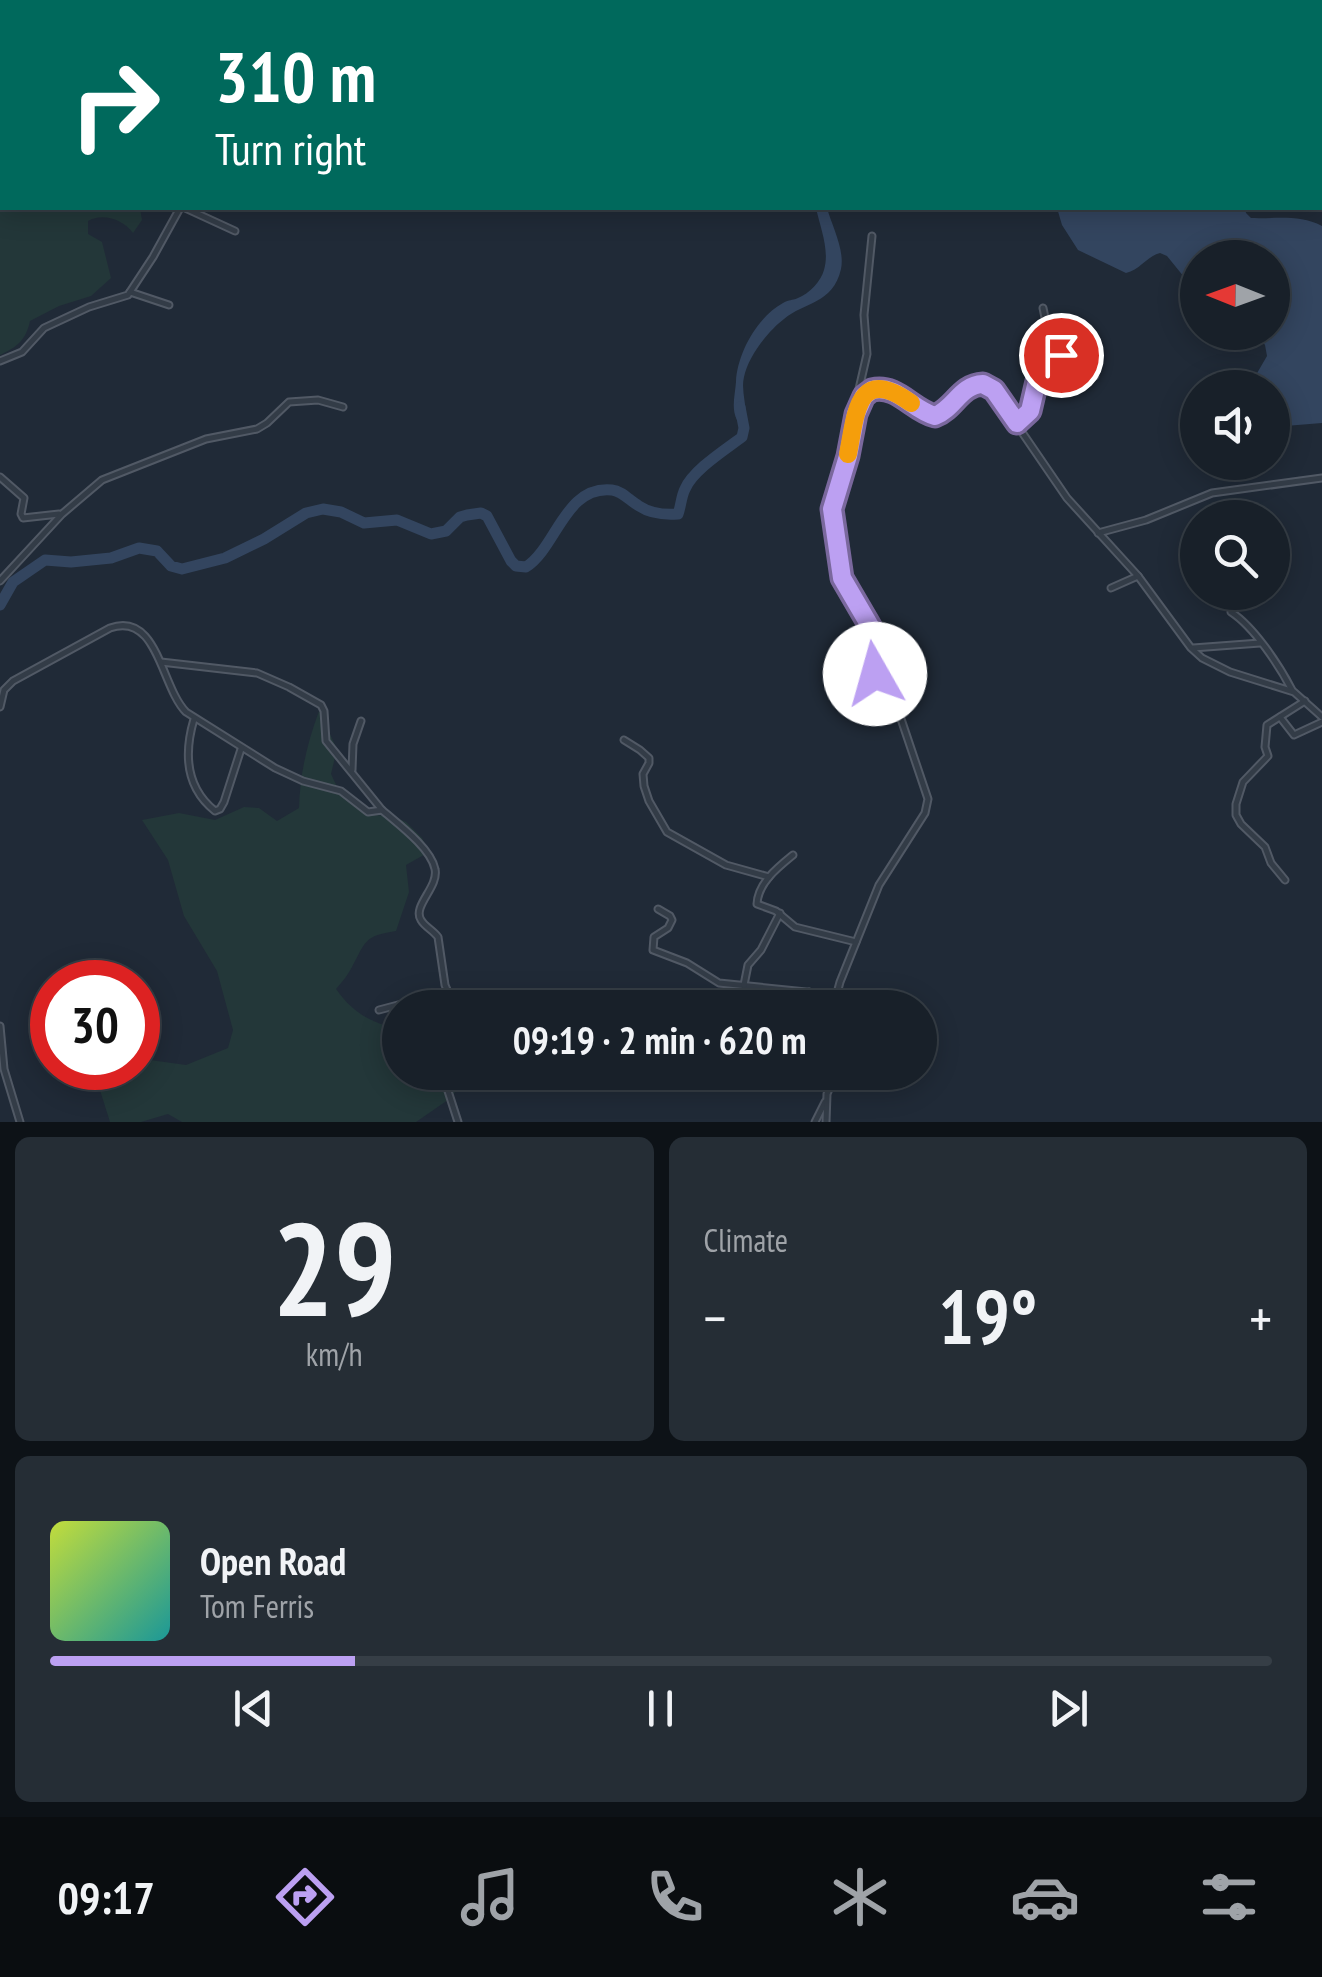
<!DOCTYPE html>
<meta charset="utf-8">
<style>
:root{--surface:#182029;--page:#252d35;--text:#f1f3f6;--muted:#9fa3a8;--line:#363e46;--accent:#bca0f2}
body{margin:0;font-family:"PT Sans Narrow",sans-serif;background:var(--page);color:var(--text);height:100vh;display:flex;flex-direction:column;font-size:38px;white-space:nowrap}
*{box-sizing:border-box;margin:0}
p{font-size:32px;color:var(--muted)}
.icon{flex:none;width:55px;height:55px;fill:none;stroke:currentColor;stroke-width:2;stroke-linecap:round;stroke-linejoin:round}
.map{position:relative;height:1122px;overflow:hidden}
.panel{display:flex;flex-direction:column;gap:15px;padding:15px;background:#0d1217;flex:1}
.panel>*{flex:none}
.guide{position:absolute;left:0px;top:0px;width:1322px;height:210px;box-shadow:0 5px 25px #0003,0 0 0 2px var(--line);background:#00695c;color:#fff;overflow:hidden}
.needle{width:65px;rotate:271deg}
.controls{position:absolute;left:1180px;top:240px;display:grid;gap:20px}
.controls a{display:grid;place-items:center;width:110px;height:110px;border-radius:50%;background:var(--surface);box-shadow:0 5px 25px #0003,0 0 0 2px var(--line);font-size:50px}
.speed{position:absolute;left:30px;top:960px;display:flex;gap:20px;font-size:50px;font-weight:700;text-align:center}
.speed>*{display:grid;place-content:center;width:130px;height:130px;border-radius:50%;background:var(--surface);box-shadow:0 5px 25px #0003,0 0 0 2px var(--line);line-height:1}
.speed .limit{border:15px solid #d22;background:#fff;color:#111}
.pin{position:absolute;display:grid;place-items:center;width:85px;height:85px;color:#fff;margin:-42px;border:5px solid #fff;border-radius:50%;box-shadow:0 2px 10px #0007}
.me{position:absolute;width:110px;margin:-55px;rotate:353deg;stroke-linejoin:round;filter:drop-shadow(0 0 8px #0008)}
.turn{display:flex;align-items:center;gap:35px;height:210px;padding:0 50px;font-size:45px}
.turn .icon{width:130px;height:130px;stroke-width:2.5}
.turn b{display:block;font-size:70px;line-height:85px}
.big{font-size:75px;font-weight:700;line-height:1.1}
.panel .card{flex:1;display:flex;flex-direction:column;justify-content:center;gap:15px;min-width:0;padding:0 35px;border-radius:15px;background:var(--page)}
.panel .dial{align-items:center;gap:0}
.dial b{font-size:130px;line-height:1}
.song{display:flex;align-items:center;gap:30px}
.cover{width:120px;height:120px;border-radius:15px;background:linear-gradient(135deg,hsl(70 70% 55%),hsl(180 70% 35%))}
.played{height:10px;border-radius:5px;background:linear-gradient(90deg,var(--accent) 25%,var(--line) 25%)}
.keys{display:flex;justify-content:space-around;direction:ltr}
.heat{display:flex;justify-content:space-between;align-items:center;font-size:55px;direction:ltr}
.panel .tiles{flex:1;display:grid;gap:15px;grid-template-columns:1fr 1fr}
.card:last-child{grid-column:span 2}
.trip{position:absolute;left:382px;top:990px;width:555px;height:100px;border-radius:50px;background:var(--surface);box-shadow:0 5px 25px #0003,0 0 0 2px var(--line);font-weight:700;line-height:100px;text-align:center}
.tab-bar{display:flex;height:160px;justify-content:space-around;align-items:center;background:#0a0d10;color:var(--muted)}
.tab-bar .icon{width:70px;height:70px}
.tab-bar .current{color:var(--accent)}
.tab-bar b{font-size:45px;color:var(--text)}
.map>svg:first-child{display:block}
.green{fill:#233739}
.water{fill:#33455f}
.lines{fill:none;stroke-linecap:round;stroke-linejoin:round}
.stream{stroke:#33455f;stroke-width:2.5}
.river{stroke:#33455f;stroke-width:11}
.minor-casing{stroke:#515965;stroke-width:9}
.minor{stroke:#333c47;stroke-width:5}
.route-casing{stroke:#7a689d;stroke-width:25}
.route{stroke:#bca0f2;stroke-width:18}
.slow{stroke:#f59e0b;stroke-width:18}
</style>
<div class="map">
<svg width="1322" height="1122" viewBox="0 0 1322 1122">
<rect width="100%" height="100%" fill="#202a37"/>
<g class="green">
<path d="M0,0h134l1,2h-133v103l-2,-1z"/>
<path d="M0,119h2v89h138l2,12 -9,13c-9,-13 -30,-21 -45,-12v13l14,8 9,36 -20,18 -32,10 -29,15c-4,19 -13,26 -30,34z"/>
<path d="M319,711l18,38 -6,25 9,19 30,22 22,1 14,6 16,16 7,14 -23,13 3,27 -13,39c-32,5 -30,10 -44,36 -4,8 -10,15 -16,22 15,21 30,31 54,38l10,-13v58l75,1 -30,29 -29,20h-234l-14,-8 -27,8h-31l-17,-54h45v-7l12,-1 36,5 42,-17 5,-18 -16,-59 -33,-55 -16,-56 -26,-40 37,-7 36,7 29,-13 15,1 18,13 22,-13c1,-35 8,-64 20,-97z"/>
</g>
<g class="water">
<path d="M816,208h11c5,18 18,42 14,61 -8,35 -37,33 -57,50 -16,12 -36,38 -40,58 -3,12 2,26 2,39l-2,3 -7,1c-6,-11 -2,-25 -1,-38 1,-28 21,-65 47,-79 7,-4 8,-2 15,-5 11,-4 23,-17 26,-28 6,-20 -4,-43 -8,-62z"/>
<path d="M1057,208h188l1,5 5,5c25,1 48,-4 71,8v197l-49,4 -1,-39 -23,-1 18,-31 -2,-11 -8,-12 15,-1v-74h-74l-1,35 -30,-37 -7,-3c-13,3 -20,17 -34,20l-48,-23 -16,-25z"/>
</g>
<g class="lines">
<path class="stream" d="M0,604l1,-1"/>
<path class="river" d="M0,605l13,-23 32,-22 26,2 40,-4 28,-10 18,3 14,15 11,3 43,-11 39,-19 42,-26 17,-4 18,3 23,11 33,-3 34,14 15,-3 14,-14 7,-2 14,-2 6,3 24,45 5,5 10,1c31,-20 39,-82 86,-77 10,1 18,11 27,16 12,8 25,9 39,8 3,-8 3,-17 7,-25 8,-19 40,-39 57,-52l2,-9 -4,-21"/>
<defs>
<g id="minor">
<path d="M153,0l1,2"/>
<path d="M216,0l1,2"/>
<path d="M238,2l1,-2"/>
<path d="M1275,2v-2"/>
<path d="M185,208l50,23"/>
<path d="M130,292l39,13"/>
<path d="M0,361l22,-9 22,-24 45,-21 39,-12 25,-38 27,-49"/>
<path d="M1048,378l47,-2"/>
<path d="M853,415l14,-61 -3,-39 8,-79"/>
<path d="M1017,423l12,-12 8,-30 11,-4 13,-22 -13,-23 -5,-24"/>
<path d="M0,477l24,21 -3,16 2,4 36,-4"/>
<path d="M1098,533l48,-13 66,-27 110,-15"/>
<path d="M0,581l62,-67 40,-34 104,-41 51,-10 10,-6 22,-21 29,-2 25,7"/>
<path d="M1111,588l27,-12"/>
<path d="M1231,612c23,15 48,53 61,78"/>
<path d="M1193,648l67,-5"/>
<path d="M161,662l96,11 32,14 32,18 3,6 2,30 56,69"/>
<path d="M0,707l4,-17 9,-9 97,-53c48,-17 51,59 76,84l89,56 28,13 38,10 27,21 14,-2c15,13 49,38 53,59 4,18 -23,37 -14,51 4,7 12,10 17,17l7,48 10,23"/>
<path d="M1280,717l14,18 28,-13"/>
<path d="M194,719c-10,34 -9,68 21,92l5,-2 4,-7 17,-53"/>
<path d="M624,740l16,10 9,8v5l-6,11 1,12 5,15 18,31 59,33 43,12"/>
<path d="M352,770l1,-26 8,-23"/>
<path d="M793,855c-16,13 -35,28 -36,49l19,7 19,16 61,15"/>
<path d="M1285,880l-14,-17 -6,-16 -24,-23 -5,-9v-11l7,-22 25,-26 -3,-9 2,-22 38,-24"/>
<path d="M658,909l12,7 2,4 -4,8 -14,9 -1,13 34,13 32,20 117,12"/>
<path d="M744,985l4,-20 13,-15 19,-37"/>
<path d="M806,1008l3,-16"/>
<path d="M833,1008l7,-26 39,-97 46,-72 3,-14 -30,-89 -23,-36 -1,-31 -4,-17 -27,-43 -10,-81 13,-37 9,-50 12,-22 9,-5 13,1 35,24 11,3 8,-3 28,-27 12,-2 8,3 76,111 71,78 53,72 11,10 28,14 64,20 28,25"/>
<path d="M379,1010l68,-18"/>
<path d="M0,1026l4,43 16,53"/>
<path d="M450,1072l-2,19 10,31"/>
<path d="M815,1122l10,-20"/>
<path d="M826,1122l1,-28 9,-22"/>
</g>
</defs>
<use href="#minor" class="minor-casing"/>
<use href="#minor" class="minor"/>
</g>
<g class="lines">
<defs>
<path id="route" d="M875,674l-2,-36 -3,-12 -28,-48 -10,-69 16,-53 8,-42 8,-18 8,-6c25,-6 40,20 63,26 20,-8 25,-31 48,-32l11,6 23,33 13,-12 7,-30 11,-4 7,-15 6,-7"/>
</defs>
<use href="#route" class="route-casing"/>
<use href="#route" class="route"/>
<path class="slow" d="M848,454c8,-40 9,-90 63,-51"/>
</g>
</svg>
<div class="controls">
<a><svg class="needle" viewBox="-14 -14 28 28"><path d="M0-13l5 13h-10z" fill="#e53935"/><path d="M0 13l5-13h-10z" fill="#9fa3a8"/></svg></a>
<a><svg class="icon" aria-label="sound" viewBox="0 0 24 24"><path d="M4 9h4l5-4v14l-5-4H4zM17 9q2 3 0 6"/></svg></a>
<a><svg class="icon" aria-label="search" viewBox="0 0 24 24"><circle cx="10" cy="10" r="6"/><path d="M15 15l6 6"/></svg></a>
</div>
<div class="speed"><div class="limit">30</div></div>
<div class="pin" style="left:1061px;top:355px;background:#d93025"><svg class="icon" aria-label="arrive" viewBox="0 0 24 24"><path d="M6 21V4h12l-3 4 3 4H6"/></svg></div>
<svg class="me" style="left:875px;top:674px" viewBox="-20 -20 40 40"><circle r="19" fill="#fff"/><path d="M0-13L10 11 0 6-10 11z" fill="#bca0f2"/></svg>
<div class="trip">09:19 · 2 min · 620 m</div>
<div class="guide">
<div class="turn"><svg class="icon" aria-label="right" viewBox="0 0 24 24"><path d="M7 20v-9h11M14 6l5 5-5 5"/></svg><div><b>310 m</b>Turn right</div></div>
</div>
</div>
<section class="panel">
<div class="tiles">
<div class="card dial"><b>29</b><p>km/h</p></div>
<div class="card"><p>Climate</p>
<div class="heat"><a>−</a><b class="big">19°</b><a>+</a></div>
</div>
<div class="card">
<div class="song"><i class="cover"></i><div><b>Open Road</b><p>Tom Ferris</p></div></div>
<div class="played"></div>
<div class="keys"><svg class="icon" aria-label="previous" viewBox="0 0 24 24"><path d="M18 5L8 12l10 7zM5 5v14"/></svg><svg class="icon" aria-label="pause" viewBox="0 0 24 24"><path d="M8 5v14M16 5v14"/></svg><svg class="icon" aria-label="next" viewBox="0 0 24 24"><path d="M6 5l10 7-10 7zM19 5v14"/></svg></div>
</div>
</div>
</section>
<nav class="tab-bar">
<b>09:17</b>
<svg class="icon current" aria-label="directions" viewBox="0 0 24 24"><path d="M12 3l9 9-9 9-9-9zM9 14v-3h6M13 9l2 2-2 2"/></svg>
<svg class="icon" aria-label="music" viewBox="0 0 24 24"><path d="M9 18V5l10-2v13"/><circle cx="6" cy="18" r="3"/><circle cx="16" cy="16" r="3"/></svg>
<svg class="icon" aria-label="phone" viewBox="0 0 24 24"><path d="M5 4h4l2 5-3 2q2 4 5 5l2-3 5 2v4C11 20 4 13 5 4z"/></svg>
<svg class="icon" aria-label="climate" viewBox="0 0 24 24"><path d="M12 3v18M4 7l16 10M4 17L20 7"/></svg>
<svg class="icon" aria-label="car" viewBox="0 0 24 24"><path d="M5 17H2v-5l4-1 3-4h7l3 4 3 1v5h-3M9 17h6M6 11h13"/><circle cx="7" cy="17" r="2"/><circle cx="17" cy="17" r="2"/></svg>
<svg class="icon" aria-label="filters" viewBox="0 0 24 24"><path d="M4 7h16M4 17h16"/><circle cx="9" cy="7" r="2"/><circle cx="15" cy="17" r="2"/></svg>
</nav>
